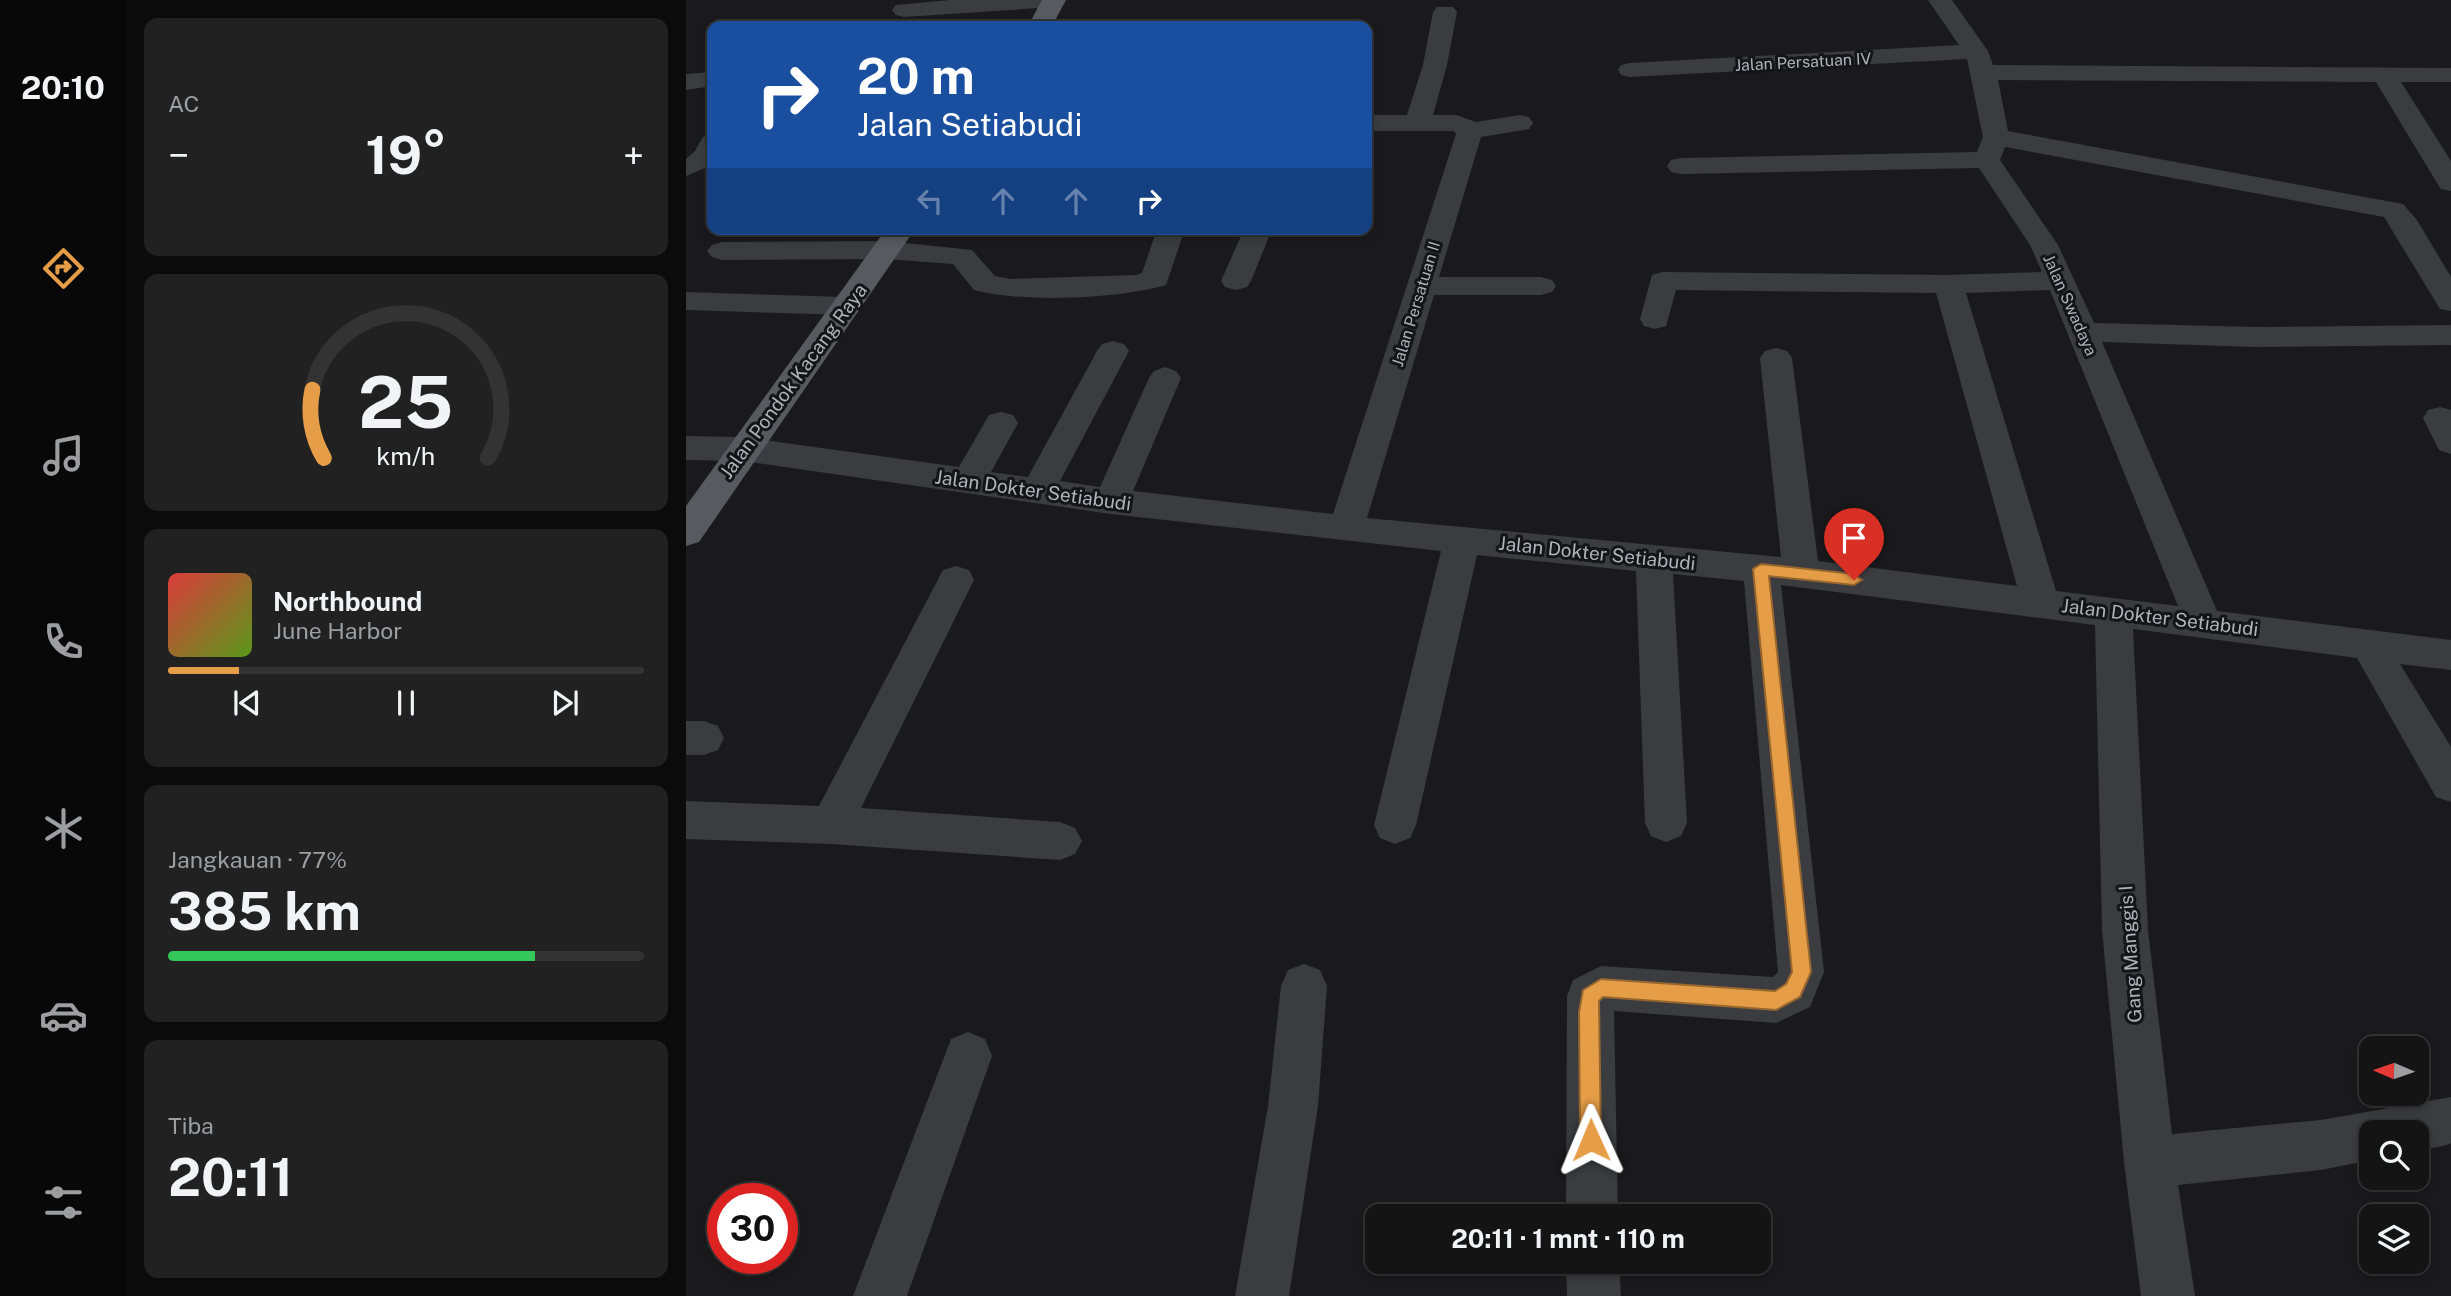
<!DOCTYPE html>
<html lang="id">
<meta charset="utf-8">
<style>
:root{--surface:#141415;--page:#212122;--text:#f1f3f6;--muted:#9d9ea0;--line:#333334;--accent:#e69d47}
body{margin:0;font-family:"Public Sans",sans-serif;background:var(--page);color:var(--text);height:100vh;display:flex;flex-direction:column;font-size:26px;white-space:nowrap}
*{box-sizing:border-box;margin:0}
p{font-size:23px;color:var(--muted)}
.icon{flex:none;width:38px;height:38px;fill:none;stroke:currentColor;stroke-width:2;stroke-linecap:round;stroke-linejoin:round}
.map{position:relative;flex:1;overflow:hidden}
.details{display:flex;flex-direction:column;gap:18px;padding:18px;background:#0b0b0c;width:560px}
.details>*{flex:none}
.hud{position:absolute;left:21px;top:21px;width:665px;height:214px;border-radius:14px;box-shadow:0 4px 10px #0003,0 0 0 2px var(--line);background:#1a4fa0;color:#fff;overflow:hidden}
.needle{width:46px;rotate:272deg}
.fabs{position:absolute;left:1673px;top:1036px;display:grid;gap:14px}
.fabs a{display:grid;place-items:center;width:70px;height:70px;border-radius:14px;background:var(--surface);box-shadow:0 4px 10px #0003,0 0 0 2px var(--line);font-size:35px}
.speed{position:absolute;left:21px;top:1183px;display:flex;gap:14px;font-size:35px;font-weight:700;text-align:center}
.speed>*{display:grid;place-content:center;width:91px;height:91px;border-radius:50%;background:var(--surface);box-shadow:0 4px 10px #0003,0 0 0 2px var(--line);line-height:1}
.speed .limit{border:10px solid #d22;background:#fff;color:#111}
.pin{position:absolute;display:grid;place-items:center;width:60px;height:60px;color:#fff;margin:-72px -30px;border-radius:50% 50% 50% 0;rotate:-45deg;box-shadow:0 0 7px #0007}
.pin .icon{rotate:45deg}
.me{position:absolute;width:77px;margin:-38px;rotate:359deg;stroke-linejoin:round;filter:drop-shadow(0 0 5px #0008)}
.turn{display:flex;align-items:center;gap:24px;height:147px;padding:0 35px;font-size:32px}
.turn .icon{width:91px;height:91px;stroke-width:2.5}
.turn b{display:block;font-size:49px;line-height:60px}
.lanes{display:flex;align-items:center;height:66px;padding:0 35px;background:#0003;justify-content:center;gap:35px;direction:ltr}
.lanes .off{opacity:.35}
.big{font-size:52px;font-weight:700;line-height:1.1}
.details .tile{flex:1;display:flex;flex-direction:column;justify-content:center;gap:10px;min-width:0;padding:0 24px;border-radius:14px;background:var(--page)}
.details .dial{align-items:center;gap:0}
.dial svg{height:182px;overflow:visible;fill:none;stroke:var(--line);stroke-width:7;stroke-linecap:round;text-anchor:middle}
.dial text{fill:var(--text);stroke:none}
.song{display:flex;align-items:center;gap:21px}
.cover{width:84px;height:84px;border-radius:10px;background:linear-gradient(135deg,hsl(0 70% 55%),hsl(90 70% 35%))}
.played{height:7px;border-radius:4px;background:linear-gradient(90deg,var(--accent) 15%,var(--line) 15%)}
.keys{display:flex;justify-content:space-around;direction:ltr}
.heat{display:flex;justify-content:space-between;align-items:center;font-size:38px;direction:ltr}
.charge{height:10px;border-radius:5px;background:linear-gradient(90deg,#34c759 77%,var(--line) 0)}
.trip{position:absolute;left:679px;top:1204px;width:406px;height:70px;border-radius:14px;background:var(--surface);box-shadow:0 4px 10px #0003,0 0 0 2px var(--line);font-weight:700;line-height:70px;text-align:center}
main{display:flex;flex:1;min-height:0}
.menu{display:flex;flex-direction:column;width:126px;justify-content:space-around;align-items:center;background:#080808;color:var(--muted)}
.menu .icon{width:49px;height:49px}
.menu .active{color:var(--accent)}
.menu b{font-size:32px;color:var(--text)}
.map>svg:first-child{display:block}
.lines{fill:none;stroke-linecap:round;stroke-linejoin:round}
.minor{fill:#3b3c40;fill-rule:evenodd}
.major{fill:#575a5f;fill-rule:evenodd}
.route{fill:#e69d47;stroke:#96662e;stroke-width:2}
.labels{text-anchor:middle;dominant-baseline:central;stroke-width:6;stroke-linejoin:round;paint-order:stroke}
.far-street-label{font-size:16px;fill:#adb3ba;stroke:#141517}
.street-label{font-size:19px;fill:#adb3ba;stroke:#141517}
</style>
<main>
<nav class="menu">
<b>20:10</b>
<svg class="icon active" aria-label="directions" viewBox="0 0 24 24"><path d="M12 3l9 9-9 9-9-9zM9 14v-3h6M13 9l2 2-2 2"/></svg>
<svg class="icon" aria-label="music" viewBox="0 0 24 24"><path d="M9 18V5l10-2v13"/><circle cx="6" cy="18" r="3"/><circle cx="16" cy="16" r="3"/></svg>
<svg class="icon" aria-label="phone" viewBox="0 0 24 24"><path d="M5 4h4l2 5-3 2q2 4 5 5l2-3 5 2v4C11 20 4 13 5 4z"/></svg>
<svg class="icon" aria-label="climate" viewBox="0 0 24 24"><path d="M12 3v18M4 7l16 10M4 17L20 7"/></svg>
<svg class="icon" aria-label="car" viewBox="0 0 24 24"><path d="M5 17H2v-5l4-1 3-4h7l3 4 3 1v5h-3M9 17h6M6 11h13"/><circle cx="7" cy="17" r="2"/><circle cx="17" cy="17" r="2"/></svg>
<svg class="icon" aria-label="filters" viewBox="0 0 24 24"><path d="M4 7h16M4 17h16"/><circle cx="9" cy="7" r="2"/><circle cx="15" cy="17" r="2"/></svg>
</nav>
<section class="details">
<div class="tile"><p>AC</p>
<div class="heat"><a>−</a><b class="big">19°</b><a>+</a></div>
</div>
<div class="tile dial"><svg viewBox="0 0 100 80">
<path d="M14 69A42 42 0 1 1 86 69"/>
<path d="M14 69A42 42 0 0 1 9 39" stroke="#e69d47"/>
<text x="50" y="56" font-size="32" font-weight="700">25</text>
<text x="50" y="72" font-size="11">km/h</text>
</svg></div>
<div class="tile">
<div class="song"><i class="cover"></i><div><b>Northbound</b><p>June Harbor</p></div></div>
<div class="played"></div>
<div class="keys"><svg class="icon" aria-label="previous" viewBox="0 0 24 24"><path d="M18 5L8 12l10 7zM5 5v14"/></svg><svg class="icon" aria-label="pause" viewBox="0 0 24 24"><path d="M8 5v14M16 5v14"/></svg><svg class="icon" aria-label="next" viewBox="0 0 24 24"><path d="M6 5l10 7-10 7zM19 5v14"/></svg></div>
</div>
<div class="tile"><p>Jangkauan · 77%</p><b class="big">385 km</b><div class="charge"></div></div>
<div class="tile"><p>Tiba</p><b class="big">20:11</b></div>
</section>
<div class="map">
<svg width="1765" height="1296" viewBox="0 0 1765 1296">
<rect width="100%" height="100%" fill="#1a1a1c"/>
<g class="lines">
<g class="minor">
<path d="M264,0h116l-4,5 -8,2 -150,10 -8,-2 -4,-5 4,-5z"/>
<path d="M1242,0h24l36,51 5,14 458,3v14h-50l50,79v30l-10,-2 -4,-6 -61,-101 -378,-2 10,51 395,73 14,16 34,57v34l-11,-2 -56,-92 -379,-70 -5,13 58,85 36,78 163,4 194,-2v20l-194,2 -155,-5 115,269 234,29v30l-51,-6 51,83v55l-15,-5 -79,-139 -224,-29 15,301 24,204 149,-14 130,-23v46l-4,2 -30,6v-19h-46v28l-50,10 -143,15 17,111h-54l-17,-134 -22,-232 -7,-305 -314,-40 43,387 -14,35 -34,16 -162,-12 4,205h-52l1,-220 6,-16 28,-14 172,11 5,-5 -34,-391 -71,-7 14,249 -6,13 -15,6 -15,-6 -6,-13 -9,-252 -159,-16 -61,270 -6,13 -15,6 -15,-6 -6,-13 67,-274 -330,-37 -368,-53 -57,-1v-24l57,1 216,30 30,-52 12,-3 12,3 5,8 -27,49 37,5 69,-126 5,-7 11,-3 11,3 5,7 -69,130 40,6 49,-109 5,-7 11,-4 11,4 5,7 -48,113 200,23 123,-380 -2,-3h-87v-16h40l16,-50 10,-53 4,-5h16l4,5 -10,53 -14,50h23l20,7 44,-7 9,2 4,6 -4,6 -48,8 -42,140h102l11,3 4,6 -4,6 -11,3h-107l-67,223 414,39 -21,-199 5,-7 11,-3 11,3 5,7 26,203 199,25 -81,-293 -260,-3 -10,36 -11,3 -11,-3 -4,-7 12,-44 11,-3 285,3 94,-3 -12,-27 -51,-77 -298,6 -10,-2 -4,-6 4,-6 10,-2 296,-6 6,-15 -16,-78 -337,18 -9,-2 -3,-5 3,-5 9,-2 329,-18zM1364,290l17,42 111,274 -122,-15 -90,-298z"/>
<path d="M26,72v14l-26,4v-16z"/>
<path d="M26,135v30l-26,11v-17l9,-8 8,-14z"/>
<path d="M471,229h28l-19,56c-49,14 -143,18 -192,5l-21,-26 -67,-5 -164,1 -10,-3 -5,-6 5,-6 10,-3 164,-1 86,9 23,26 15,3 126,-4 6,-2z"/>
<path d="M558,229h28l-21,52 -4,6 -11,3 -11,-3 -4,-6z"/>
<path d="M0,292l160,5 11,2 4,7 -4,7 -11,2 -160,-5z"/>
<path d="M1754,407l11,3v44l-12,-4 -16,-32 5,-8z"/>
<path d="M270,566l13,4 5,10 -113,228 199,14 15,6 7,13 -7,13 -15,6 -229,-16 -145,-5v-38l133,5 124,-236z"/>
<path d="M0,721h18l14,5 6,12 -6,12 -14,5h-18z"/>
<path d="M618,964l16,6 7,16 -9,120 -29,190h-54l33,-190 13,-120 7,-16z"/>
<path d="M282,1032l17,7 7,17 -85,240h-54l98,-257z"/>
<path d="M880,1262h53l2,34h-54z"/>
</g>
<g class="major">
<path d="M356,0h24l-14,26h-24z"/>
<path d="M200,229h29l-216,313 -13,4v-40z"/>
</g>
</g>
<path class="route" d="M1075,564l93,10 8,6 -8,5 -85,-9 42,396 -11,25 -24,13 -173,-13 -4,4 2,139 -3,7 -7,3 -8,-3 -3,-7 -1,-128 4,-22 18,-11 174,12 11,-7 6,-12 -39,-403z"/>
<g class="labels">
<g class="far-street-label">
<text transform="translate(1117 62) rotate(-3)">Jalan Persatuan IV</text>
<text transform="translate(730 304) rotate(-73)">Jalan Persatuan II</text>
<text transform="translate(1384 305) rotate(66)">Jalan Swadaya</text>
</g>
<g class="street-label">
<text transform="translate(107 381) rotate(-54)">Jalan Pondok Kacang Raya</text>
<text transform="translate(347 490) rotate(8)">Jalan Dokter Setiabudi</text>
<text transform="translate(911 553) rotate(6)">Jalan Dokter Setiabudi</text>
<text transform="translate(1474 617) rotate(7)">Jalan Dokter Setiabudi</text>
<text transform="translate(1444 954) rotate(-94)">Gang Manggis I</text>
</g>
</g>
</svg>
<div class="fabs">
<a><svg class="needle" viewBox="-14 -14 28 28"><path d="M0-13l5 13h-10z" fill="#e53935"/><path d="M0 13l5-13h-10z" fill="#9d9ea0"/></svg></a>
<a><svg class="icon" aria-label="search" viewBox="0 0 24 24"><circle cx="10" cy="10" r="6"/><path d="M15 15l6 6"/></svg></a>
<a><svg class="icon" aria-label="layers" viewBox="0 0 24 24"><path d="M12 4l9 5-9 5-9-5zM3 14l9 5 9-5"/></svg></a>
</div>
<div class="speed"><div class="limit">30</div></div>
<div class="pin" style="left:1168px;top:580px;background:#d93025"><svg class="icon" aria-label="arrive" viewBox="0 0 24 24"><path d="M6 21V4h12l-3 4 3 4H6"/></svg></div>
<svg class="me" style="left:905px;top:1140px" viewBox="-20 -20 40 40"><path d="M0-17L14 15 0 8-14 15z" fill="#e69d47" stroke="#fff" stroke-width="4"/></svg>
<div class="trip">20:11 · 1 mnt · 110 m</div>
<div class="hud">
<div class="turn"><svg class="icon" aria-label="right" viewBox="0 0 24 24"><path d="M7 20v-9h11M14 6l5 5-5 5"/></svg><div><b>20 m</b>Jalan Setiabudi</div></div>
<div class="lanes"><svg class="icon off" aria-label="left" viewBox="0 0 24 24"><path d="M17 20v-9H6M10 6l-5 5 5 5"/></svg><svg class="icon off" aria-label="ahead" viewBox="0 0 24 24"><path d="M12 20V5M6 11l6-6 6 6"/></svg><svg class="icon off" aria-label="ahead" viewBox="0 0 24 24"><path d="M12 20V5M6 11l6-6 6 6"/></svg><svg class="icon" aria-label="right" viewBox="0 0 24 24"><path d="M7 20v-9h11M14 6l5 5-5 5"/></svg></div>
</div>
</div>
</main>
